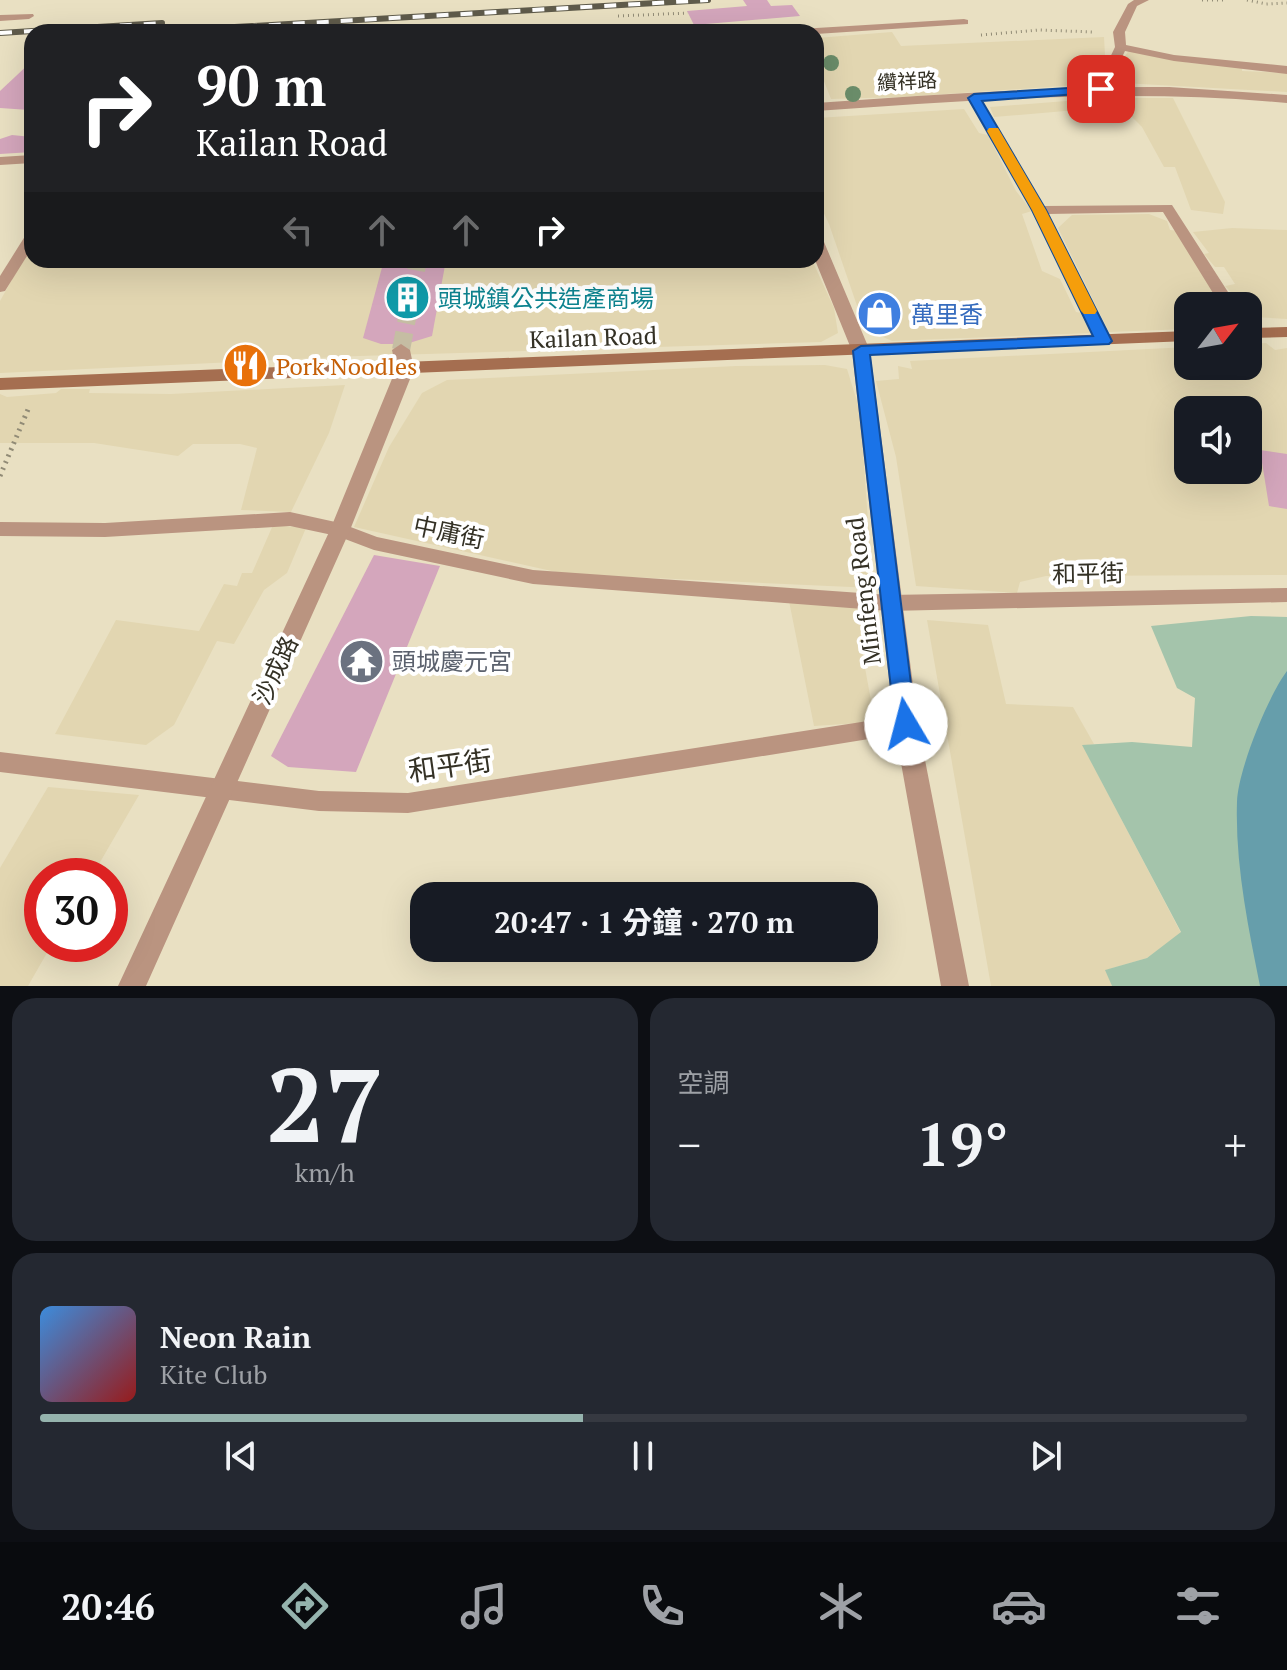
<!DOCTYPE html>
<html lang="zh-TW">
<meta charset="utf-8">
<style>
:root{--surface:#171b24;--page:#242831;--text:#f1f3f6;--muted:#9ea1a6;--line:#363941;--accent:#95b3ad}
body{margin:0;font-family:"PT Serif","Noto Sans TC",serif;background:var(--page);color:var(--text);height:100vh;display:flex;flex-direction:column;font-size:30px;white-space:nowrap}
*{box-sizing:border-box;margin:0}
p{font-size:26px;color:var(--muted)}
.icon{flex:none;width:44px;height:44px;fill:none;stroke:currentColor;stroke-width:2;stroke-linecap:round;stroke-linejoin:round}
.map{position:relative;height:986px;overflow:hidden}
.details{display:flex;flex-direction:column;gap:12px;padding:12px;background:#0d0f14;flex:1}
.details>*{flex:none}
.guide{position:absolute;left:24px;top:24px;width:800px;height:244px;border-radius:24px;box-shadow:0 8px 32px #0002;background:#202124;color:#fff;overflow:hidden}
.needle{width:52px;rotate:59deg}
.tools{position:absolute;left:1174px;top:292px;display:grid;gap:16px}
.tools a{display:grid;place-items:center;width:88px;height:88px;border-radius:16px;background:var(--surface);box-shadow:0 8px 32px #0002;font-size:40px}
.speed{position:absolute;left:24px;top:858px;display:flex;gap:16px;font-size:40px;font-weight:700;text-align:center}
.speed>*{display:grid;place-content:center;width:104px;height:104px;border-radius:50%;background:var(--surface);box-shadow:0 8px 32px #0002;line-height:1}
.speed .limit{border:12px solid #d22;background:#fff;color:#111}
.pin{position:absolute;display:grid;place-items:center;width:68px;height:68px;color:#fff;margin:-34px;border-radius:16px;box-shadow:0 4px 12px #0006}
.me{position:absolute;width:88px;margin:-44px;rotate:352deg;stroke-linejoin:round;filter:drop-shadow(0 0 6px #0008)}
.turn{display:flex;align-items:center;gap:28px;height:168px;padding:0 40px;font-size:36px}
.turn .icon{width:104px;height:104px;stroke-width:2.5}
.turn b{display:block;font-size:56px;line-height:68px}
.lanes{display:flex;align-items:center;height:76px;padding:0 40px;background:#0003;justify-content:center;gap:40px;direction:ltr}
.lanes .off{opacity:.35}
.big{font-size:60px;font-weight:700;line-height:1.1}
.details .tile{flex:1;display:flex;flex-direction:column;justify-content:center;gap:12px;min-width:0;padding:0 28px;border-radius:24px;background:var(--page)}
.details .dial{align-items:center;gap:0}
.dial b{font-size:104px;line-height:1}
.song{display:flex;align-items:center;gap:24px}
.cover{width:96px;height:96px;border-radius:12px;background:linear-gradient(135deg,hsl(210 70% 55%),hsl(0 70% 35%))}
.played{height:8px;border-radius:4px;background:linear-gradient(90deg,var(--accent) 45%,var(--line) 45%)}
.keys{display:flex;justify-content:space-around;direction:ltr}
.heat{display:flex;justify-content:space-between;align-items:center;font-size:44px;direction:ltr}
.details .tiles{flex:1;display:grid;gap:12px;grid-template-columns:1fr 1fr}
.tile:last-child{grid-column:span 2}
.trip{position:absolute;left:410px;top:882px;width:468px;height:80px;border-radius:24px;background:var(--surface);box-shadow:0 8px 32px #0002;font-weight:700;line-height:80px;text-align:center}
.menu{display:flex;height:128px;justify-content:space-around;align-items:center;background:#090b0e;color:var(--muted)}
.menu .icon{width:56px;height:56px}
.menu .selected{color:var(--accent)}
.menu b{font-size:36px;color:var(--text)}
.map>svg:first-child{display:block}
.built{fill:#e2d6b1;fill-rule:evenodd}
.green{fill:#a4c4ab}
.water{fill:#669eab}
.building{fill:#d4a6bc}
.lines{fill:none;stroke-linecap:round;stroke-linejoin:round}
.street-tunnel{stroke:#c5bda3;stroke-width:18;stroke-dasharray:18 9;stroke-linecap:butt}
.path-far1{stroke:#918b76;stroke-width:3;stroke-dasharray:1 4;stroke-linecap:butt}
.path{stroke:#918b76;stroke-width:5;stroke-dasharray:2 5;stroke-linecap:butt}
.lane{fill:#ba9480;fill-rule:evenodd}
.street{fill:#ba9480;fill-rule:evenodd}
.secondary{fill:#a56e50;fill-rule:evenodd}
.rail-casing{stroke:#5f5b4b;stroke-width:6}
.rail{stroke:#fff;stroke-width:4;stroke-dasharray:12;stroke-linecap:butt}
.tree{fill:#6a8c69}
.route{fill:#1a73e8;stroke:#114b97;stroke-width:2}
.slow{fill:#f59e0b}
.labels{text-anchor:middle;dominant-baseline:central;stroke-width:8;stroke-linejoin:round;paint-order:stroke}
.far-street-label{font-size:20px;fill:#343125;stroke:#fff}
.culture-label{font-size:24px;fill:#0d838f;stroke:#fff;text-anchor:start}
.shop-label{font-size:24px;fill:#366cbe;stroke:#fff;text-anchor:start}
.street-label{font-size:24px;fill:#343125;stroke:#fff}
.food-label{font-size:24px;fill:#c56008;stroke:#fff;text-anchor:start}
.worship-label{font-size:24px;fill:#5b616d;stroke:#fff;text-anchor:start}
.near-street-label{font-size:28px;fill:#343125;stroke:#fff}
</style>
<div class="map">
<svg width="1287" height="986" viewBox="0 0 1287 986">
<rect width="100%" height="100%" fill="#e9e0c2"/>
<g class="built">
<path d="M892,32l9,14 203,-9 1,18 -7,19 -21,11 -175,12 -71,2 -15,-38v-23z"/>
<path d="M1129,50l61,13 52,4v4l45,2v19l-165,-9 -6,-13z"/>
<path d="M1104,98h69l52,104 -2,12 -32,-4 -16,-43h-11l-22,-40 -16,-16h-61l-71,6 -4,-10z"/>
<path d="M964,109l15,24 9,2 28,56 16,20 -10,3 20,57 18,8 16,33 6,1 11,20 -201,8 -27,-12 -36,-105 -13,-27v-79z"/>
<path d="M1149,214l18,7 3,9 8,1 45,75h-35v23l-79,3 -51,-104 14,-13z"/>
<path d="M1232,228l55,2v89l-33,-2 -6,-11h-4l-19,-20 10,-2 -11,-17h-9l-11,-13 5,-1 -16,-21z"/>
<path d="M32,244v16h780l22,48 4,25 -17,9 -462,14 -359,17v-72z"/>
<path d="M1266,343l9,7 12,-2v227l-241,1 -26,6 -3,11 -101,-7 -20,-129 -20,-76 23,-2 -1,-13 14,3 -2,-8 278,-14v19h60v-22zM1188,410h60v60h-60z"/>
<path d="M825,365l22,4 13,42 13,177 -308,-14 -211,-47 35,-80 33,-54 25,-13 289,-14z"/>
<path d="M345,385l-16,48 -38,79 -50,-2 16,-62 -17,-4h-47l-15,12 -84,-13h-94v-49l7,3 49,-4 5,-4h29l-1,4 82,1z"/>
<path d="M273,525l33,3 -19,45 -23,17 -30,54 -17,-3 -43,84 -28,20 -91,-11 61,-114 83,11 25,-47 13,2 5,-13h10z"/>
<path d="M788,596l76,4 7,39 -11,2 15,81 -61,4z"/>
<path d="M927,620l61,5 18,79 67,3 21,37 -11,2 98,187 -34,25 -41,12 6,16h-121z"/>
<path d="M48,787l91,8 -47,81h-50v68h10l-24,42h-28v-118z"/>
</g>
<path class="green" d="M1251,616l36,1v369h-175l-7,-16 42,-12 34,-26 -99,-187 50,-3 60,5 3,-49 -18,-10 -26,-62z"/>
<path class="water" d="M1287,671v315h-27c-12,-60 -25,-122 -23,-184 1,-32 31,-106 50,-131z"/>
<g class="building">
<path d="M743,0h24l4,6 21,-1 8,11 -106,9 -7,-14 60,-5z"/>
<path d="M32,61v46l-3,3 -29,-2v-17z"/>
<path d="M12,135l20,2v15l-32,2v-15z"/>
<path d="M384,260h62l-14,76 -26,8h-25l-18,-6z"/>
<path d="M1260,450l27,4v55l-18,-3z"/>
<path d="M374,555l66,11 -84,206 -68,-5 -17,-11z"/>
</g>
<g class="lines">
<path class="street-tunnel" d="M401,350l17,-90"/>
<g class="path-far1">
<path d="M1202,0h22"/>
<path d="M1247,0l19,4 21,-1"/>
<path d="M618,16l70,-3"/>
<path d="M981,35l58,-5 55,2"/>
</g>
<path class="path" d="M0,476l29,-69"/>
<g class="lane">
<path d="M1134,0h15l-12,6 -12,26 1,13 48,10 113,11v8l-113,-13 -49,-10 -20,41h-8l-2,-3 20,-42 -2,-15 15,-28z"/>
<path d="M33,14l1,2 -5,3 -29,2v-6z"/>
<path d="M964,19l4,1v4l-152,10v-2h-22l6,-3z"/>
<path d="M974,94l6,4 63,108 129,-1 65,101h-16l-58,-94 -115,2 64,127 -2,3h-12l-66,-134 -64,-112z"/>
<path d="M32,232v16l-27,43 -5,1v-16l27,-43z"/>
<path d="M290,512l50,11 37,14 156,33 356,25 398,-7v14l-398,9 -356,-27 -159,-34 -37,-14 -47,-10 -185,11 -105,-1v-14l105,1z"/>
<path d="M906,715l8,3 3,6 -3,6 -8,3 -498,80 -89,-2 -319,-39v-20l319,39 89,2z"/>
</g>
<g class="street">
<path d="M1169,87l118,8v8c-158,-15 -313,-3 -471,8v-8c118,-8 235,-17 353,-16z"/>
<path d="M32,155v8l-32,2v-8z"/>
<path d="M816,237l8,5 46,109 48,373 51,262h-28l-47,-262 -42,-373 -37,-91z"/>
<path d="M401,344l9,6 4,19 -64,161 -204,456h-28l212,-456 66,-161 -4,-19z"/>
</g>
<g class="secondary">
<path d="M1287,327v10l-39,1v-10z"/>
<path d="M1188,331v10l-1188,49v-12z"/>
</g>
<defs>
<g id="rail">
<path d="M149,32l559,-32"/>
<path d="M0,33l162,-10"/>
</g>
</defs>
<use href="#rail" class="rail-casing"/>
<use href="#rail" class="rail"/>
</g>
<g class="tree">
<circle cx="831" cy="63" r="8"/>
<circle cx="853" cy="94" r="8"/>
</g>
<path class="route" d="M1101,86l4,1v5l-123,9 64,109 66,131 -3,3 -239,11 46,369 -3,6 -7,3 -8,-3 -3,-6 -42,-373 8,-5 232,-10 -61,-126 -64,-112 6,-4z"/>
<path class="slow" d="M989,128h9l48,82 51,101 -2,3h-11l-3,-3 -49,-101 -45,-79z"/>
<defs>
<symbol id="building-disc" viewBox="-11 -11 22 22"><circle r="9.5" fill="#0f9aa8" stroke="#fff"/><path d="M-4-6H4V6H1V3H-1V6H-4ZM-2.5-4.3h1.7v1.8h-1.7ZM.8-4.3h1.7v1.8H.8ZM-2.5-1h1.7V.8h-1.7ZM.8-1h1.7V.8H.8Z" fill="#fff"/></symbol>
<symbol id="shop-disc" viewBox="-11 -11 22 22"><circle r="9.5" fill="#3f7fe0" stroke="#fff"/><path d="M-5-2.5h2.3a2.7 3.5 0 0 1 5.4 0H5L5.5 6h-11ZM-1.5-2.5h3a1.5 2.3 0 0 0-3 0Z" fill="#fff"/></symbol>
<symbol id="restaurant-disc" viewBox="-11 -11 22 22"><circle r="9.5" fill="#e8710a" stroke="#fff"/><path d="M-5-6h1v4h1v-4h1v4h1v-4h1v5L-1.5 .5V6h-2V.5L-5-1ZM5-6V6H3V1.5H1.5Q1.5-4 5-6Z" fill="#fff"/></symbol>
<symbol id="temple-disc" viewBox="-11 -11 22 22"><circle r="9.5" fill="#6b7280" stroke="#fff"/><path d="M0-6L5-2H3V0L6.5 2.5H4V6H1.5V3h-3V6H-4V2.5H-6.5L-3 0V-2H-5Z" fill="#fff"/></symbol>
</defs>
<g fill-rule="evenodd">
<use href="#building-disc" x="382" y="272" width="51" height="51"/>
<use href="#shop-disc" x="854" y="288" width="51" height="51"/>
<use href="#restaurant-disc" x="220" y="340" width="51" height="51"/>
<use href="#temple-disc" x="336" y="636" width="51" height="51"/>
</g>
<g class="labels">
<g class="far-street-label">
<text transform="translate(907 81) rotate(-3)">纘祥路</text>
</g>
<g class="culture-label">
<text x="438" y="298">頭城鎮公共造產商場</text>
</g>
<g class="shop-label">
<text x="911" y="314">萬里香</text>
</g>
<g class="street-label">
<text transform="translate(593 337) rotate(-2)">Kailan Road</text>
<text transform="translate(449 532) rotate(12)">中庸街</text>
<text transform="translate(1088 573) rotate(-1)">和平街</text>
<text transform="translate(863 591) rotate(-97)">Minfeng Road</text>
<text transform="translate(275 670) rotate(-65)">沙成路</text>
</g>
<g class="food-label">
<text x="276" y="366">Pork Noodles</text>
</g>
<g class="worship-label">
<text x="392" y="661">頭城慶元宮</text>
</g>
<g class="near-street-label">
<text transform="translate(450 765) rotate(-8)">和平街</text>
</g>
</g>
</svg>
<div class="tools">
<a><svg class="needle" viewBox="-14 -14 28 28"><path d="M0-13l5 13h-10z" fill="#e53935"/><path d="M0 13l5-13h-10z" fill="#9ea1a6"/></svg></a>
<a><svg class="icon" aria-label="sound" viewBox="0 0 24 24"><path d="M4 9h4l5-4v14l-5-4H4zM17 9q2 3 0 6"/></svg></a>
</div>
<div class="speed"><div class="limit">30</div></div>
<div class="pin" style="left:1101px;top:89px;background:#d93025"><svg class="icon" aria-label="arrive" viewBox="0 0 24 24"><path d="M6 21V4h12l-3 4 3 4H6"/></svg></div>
<svg class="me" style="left:906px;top:724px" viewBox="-20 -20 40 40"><circle r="19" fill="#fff"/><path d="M0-13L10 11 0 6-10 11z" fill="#1a73e8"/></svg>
<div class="trip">20:47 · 1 分鐘 · 270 m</div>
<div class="guide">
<div class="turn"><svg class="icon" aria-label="right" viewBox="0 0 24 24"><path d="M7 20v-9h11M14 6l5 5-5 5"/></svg><div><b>90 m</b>Kailan Road</div></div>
<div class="lanes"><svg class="icon off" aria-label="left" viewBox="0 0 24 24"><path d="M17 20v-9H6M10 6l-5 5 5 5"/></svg><svg class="icon off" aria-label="ahead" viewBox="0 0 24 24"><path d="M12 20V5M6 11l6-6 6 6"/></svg><svg class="icon off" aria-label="ahead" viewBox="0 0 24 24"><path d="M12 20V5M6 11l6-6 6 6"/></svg><svg class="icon" aria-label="right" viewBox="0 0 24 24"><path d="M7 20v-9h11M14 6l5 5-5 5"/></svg></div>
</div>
</div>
<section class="details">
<div class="tiles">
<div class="tile dial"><b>27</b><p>km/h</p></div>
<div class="tile"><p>空調</p>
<div class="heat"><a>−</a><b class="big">19°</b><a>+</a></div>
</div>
<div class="tile">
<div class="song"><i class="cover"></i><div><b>Neon Rain</b><p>Kite Club</p></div></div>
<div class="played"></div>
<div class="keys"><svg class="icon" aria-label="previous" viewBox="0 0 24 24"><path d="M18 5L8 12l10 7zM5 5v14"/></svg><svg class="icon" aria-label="pause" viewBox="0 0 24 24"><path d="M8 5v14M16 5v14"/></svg><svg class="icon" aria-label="next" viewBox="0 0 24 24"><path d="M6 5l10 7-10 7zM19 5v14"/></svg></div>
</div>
</div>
</section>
<nav class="menu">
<b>20:46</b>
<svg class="icon selected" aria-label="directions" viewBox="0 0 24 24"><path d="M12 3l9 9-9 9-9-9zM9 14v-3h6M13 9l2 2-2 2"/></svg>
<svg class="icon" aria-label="music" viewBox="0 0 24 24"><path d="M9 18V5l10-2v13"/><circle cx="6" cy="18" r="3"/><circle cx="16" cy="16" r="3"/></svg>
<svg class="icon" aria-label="phone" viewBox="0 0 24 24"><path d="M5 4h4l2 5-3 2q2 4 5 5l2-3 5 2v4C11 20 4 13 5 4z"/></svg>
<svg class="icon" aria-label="climate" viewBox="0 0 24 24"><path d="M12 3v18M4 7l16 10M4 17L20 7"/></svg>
<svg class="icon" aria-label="car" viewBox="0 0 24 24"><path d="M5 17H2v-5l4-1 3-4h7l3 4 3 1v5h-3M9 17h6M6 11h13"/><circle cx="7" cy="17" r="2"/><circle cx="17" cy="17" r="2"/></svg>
<svg class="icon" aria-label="filters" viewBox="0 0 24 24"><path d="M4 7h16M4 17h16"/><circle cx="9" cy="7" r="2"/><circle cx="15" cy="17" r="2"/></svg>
</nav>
